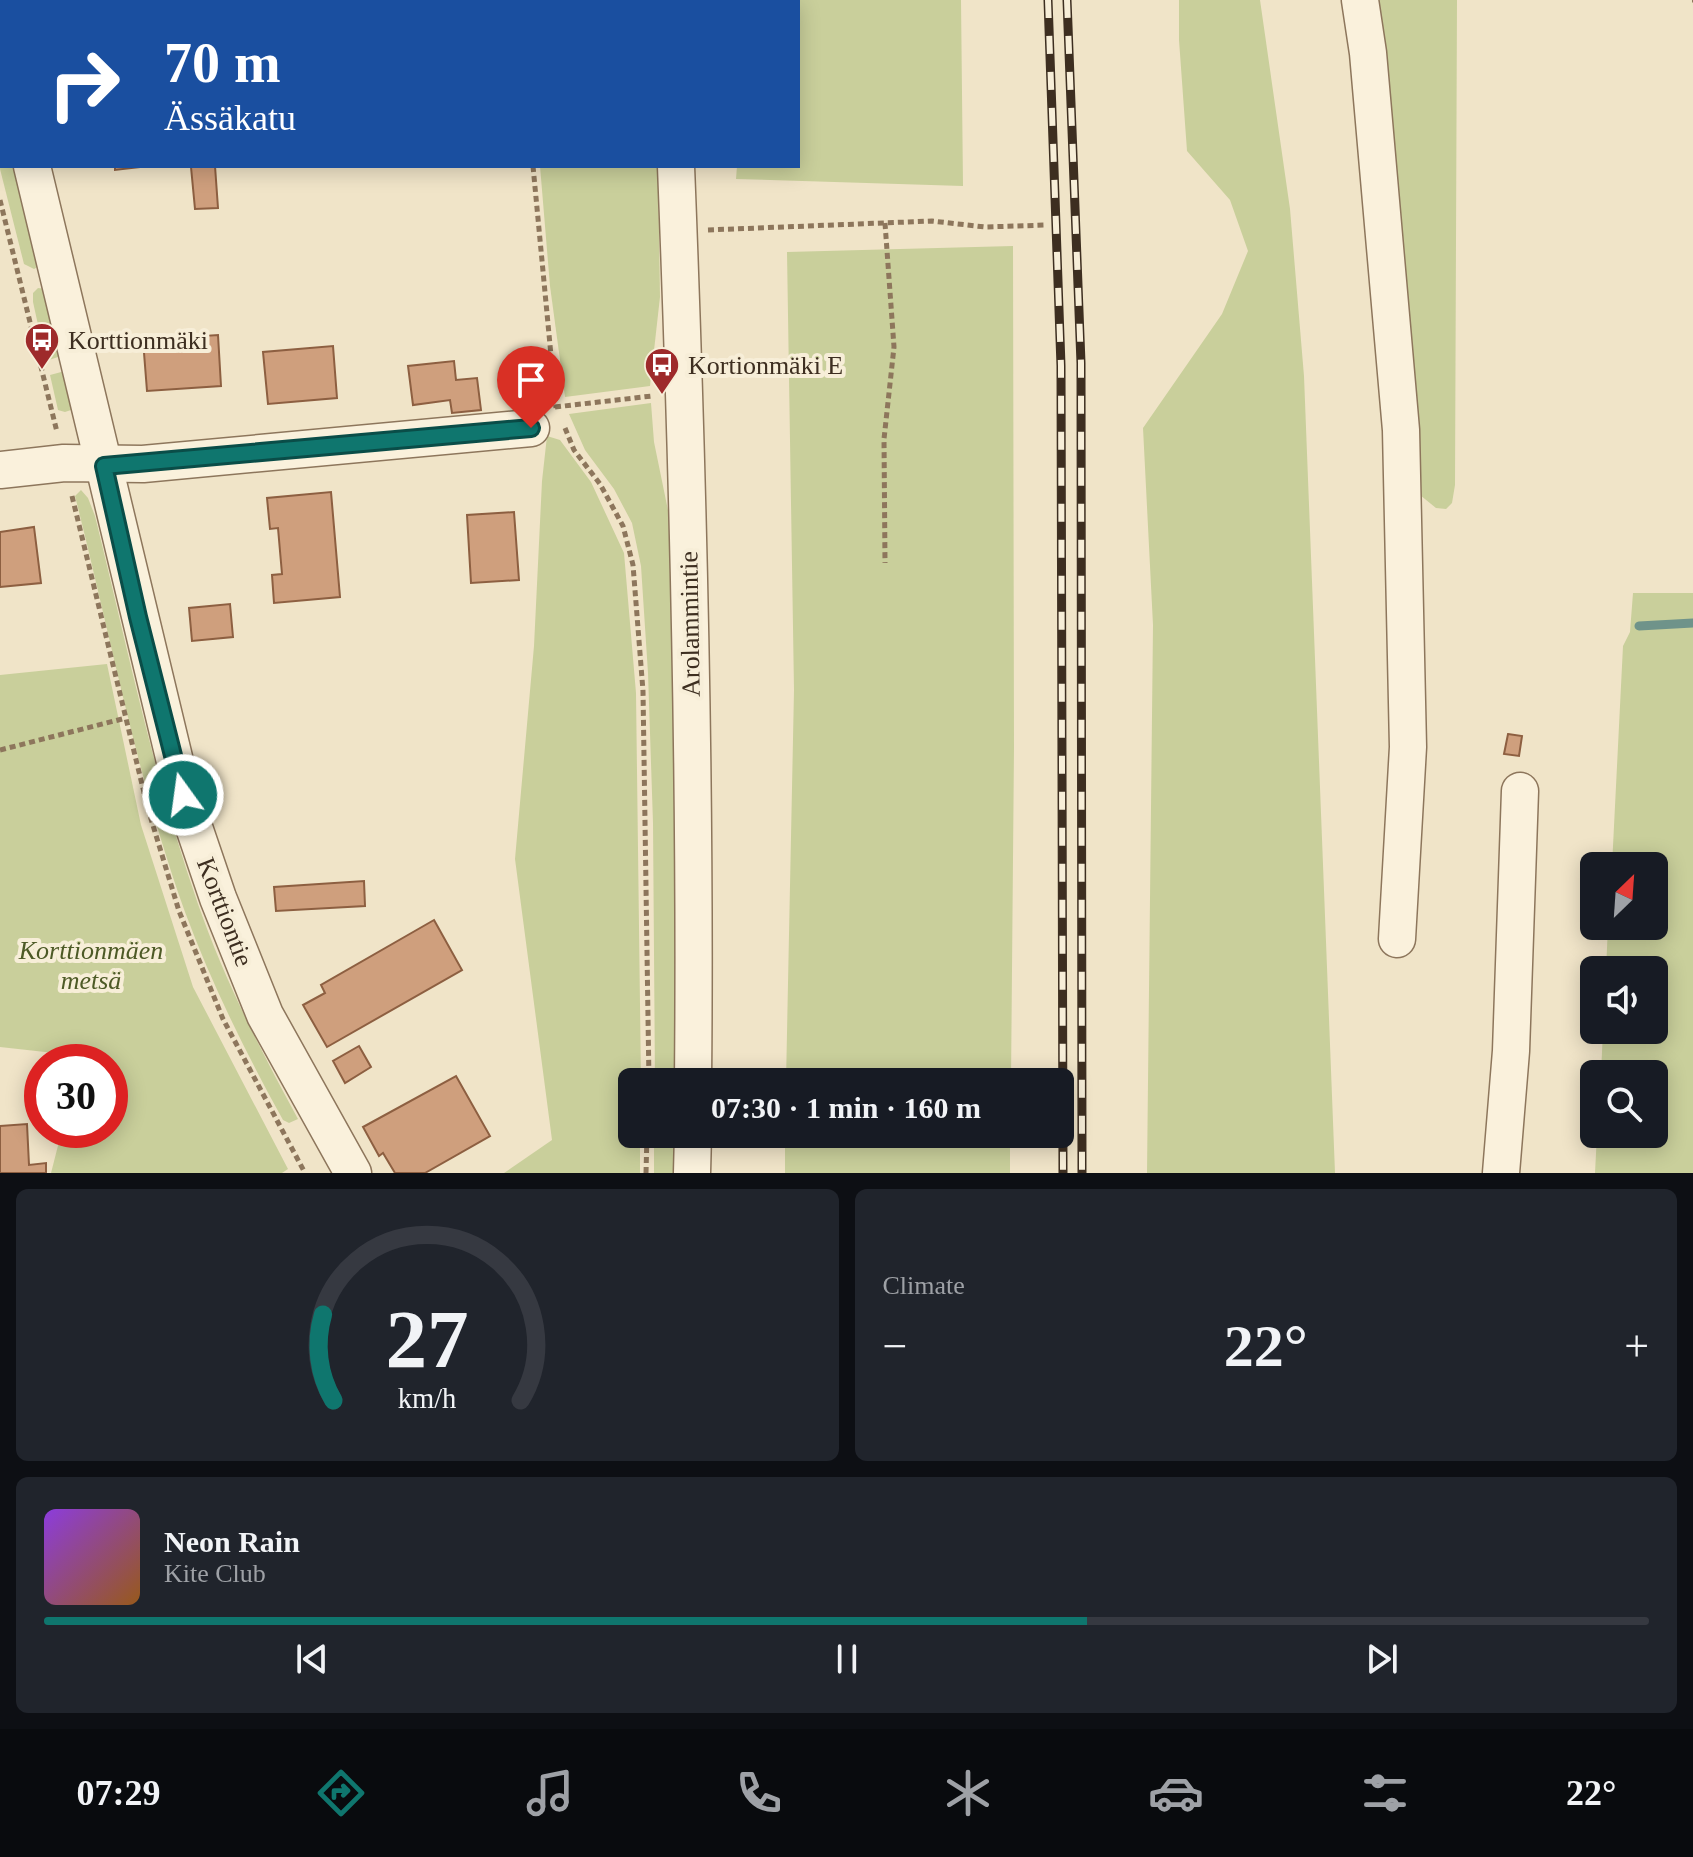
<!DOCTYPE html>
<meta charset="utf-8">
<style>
:root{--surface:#171b24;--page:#20242c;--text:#f1f3f6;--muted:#9ea1a6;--line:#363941;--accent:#0f766e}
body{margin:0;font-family:Georgia,serif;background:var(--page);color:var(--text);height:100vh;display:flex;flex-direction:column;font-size:30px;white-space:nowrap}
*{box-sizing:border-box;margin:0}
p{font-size:26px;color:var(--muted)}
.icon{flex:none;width:44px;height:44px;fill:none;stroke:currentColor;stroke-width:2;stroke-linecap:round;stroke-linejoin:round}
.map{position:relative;height:1173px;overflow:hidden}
.panel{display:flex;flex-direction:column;gap:16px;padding:16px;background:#0d0f14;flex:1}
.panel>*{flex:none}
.guide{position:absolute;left:0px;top:0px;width:800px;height:168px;box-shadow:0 4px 20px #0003;background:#1a4fa0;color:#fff;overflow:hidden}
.needle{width:52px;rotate:25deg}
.tools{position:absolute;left:1580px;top:852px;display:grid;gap:16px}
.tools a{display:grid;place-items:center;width:88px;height:88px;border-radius:12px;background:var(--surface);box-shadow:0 4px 20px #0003;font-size:40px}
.speed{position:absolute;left:24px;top:1044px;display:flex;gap:16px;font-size:40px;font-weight:700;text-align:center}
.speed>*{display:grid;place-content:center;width:104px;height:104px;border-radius:50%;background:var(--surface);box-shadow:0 4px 20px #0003;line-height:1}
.speed .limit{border:12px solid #d22;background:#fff;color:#111}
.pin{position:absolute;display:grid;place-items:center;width:68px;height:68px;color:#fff;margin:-82px -34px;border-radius:50% 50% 50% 0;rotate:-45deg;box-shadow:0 0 8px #0007}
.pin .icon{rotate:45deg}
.me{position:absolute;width:88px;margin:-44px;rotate:346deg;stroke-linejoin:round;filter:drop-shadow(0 0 6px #0008)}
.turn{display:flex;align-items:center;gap:28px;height:168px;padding:0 32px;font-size:36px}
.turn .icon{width:104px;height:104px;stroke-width:2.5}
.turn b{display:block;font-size:56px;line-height:68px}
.big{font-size:60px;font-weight:800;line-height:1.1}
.panel .widget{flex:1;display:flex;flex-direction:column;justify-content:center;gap:12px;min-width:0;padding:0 28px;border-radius:12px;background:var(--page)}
.panel .dial{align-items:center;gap:0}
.dial svg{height:208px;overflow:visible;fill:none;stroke:var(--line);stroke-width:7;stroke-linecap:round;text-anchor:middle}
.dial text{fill:var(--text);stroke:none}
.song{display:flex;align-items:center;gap:24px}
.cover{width:96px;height:96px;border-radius:12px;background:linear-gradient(135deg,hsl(270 70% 55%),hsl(30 70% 35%))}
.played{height:8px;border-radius:4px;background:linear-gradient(90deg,var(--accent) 65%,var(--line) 65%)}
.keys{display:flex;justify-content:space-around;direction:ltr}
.heat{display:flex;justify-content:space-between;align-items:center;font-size:44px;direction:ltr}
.panel .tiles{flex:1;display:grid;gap:16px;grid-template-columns:1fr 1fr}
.widget:last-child{grid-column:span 2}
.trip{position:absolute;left:618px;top:1068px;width:456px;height:80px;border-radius:12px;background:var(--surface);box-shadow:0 4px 20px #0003;font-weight:800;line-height:80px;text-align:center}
.tab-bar{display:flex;height:128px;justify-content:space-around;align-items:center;background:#090b0e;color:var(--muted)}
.tab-bar .icon{width:56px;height:56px}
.tab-bar .active{color:var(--accent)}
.tab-bar b{font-size:36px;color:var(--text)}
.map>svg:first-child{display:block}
.green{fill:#c9cf9b}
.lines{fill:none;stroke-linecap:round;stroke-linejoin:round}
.stream{stroke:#6f938a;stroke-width:9}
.building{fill:#cf9f7d;stroke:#8d5f41;stroke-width:2}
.minor-casing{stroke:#8d765c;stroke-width:39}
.path{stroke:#8d765c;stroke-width:5;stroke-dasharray:6 4;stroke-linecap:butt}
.minor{stroke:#faf1dc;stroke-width:36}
.rail-casing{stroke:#3d2e20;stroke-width:9}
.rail{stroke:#f7eed8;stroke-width:6;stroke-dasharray:18;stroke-linecap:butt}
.route-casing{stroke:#0a4d48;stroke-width:20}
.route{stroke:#0f766e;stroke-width:14}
.labels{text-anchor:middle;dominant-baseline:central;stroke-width:8;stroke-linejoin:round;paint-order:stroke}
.poi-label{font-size:26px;fill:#3d2e20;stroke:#f7eed8;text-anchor:start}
.street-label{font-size:26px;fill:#3d2e20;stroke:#f7eed8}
.park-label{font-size:26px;font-style:italic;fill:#4d5a26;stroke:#f7eed8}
</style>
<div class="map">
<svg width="1693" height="1173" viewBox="0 0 1693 1173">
<rect width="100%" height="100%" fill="#f0e4c8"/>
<g class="green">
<rect x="527" y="0" width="124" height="2"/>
<path d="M739,0h222l2,186 -227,-7 1,-13h61v-164z"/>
<path d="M1179,0h81l30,209 14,167 31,797h-188l6,-548 -10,-197 79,-114 26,-63 -18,-51 -43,-49 -8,-111z"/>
<path d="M1379,0h78l-2,485 -3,18 -6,6 -10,-1 -16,-13 -29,-342 -5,-99z"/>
<path d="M0,103l2,63h13l24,100 -5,3 -10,-5 -24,-95z"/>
<path d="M540,166h118l2,131 -10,89 -85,11 -15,-111z"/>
<path d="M1013,246l1,501 -3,335h-225l8,-392 -7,-438z"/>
<path d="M38,288l8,1 15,67 -15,5 -13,-59v-9z"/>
<path d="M65,371l9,38 -9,3 -7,-2 -8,-35z"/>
<path d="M651,403l3,39 17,83 3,146 2,411h-21l-2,-259 -5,-150 -7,-107 -9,-43 -18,-34 -29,-39 -16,-36z"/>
<path d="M547,436l13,4 31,42 33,71 12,140 5,389h-9v52h8v39h-136l48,-33 -37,-281 19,-213 8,-165z"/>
<path d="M81,490l7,8 7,18c32,130 59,262 103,388 26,75 62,145 100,215l-9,4 -6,-3c-37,-67 -71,-135 -98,-208 -48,-133 -75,-279 -110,-416z"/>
<path d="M1633,593h60v580h-98l2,-39h57v-60h-53l2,-44h51v-60h-48l2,-44h46v-60h-42l11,-220 7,-14z"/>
<path d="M107,664l34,161 52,162 95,182 -6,4h-231l11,-43h48v-68h-30l1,-6 -81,-9v-372z"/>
<path d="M654,1134h22l-1,39h-21z"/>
<rect x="785" y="1134" width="225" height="39"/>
</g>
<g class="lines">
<path class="stream" d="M1639,626l54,-3"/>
</g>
<g class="building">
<rect x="232" y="0" width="41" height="2"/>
<rect x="422" y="0" width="67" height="2"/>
<path d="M115,166h34l-34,4z"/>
<path d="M215,166l3,42 -23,1 -4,-42z"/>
<path d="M218,335l3,51 -74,5 -4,-51z"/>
<path d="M333,346l4,52 -69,6 -5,-52z"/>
<path d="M454,361l2,19 21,-2 4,32 -29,3 -2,-13 -37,5 -5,-39z"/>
<path d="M331,492l9,105 -66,6 -2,-28 10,-1 -4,-46 -8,1 -3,-31z"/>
<path d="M514,512l5,68 -48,3 -4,-68z"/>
<path d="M34,527l7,56 -41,4v-55z"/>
<path d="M230,604l3,33 -41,4 -3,-33z"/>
<path d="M1508,734l14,2 -3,20 -15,-2z"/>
<path d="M364,881l1,25 -89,5 -2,-24z"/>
<path d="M434,920l28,50 -135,77 -24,-42 22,-12 -4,-8z"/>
<path d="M359,1046l12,21 -26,16 -12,-22z"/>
<path d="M456,1076l34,60 -65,37h-30l-12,-20 -4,3 -16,-29z"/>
<path d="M27,1124l2,41 17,-2v10h-46v-47z"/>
</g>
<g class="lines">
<defs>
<g id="minor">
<path d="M669,0v2"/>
<path d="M1360,0l8,53 33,377 7,317 -11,192"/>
<path d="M0,33l2,9"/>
<path d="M32,166l151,629 35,103 47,117 88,158"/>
<path d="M676,166c12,305 20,611 17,916"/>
<path d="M0,470l64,-7 79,1 388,-36"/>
<path d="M692,1173l1,-39"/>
<path d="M1501,1173l10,-122 9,-260"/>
</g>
</defs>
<use href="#minor" class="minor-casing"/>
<g class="path">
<path d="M518,0l1,2"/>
<path d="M1692,0h1"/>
<path d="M533,166l23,242"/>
<path d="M0,200l57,232"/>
<path d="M885,223l9,124 -10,92 1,124"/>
<path d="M708,230l224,-9 53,6 62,-2"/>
<path d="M555,407l97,-11"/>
<path d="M565,428l9,22 26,34 23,42 10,39 10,126 6,391"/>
<path d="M72,496l76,313 31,102 44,108 82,154"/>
<path d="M0,750l126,-32"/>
<path d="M646,1173l1,-39"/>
</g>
<use href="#minor" class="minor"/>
<defs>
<g id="rail">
<path d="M1048,0l13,366 2,807"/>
<path d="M1067,0l14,363 1,810"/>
</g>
</defs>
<use href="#rail" class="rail-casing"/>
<use href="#rail" class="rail"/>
</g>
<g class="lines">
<defs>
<path id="route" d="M183,795l-45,-178 -34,-151 427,-38"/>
</defs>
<use href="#route" class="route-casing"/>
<use href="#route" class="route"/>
</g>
<defs>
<symbol id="bus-pin" viewBox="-11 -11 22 30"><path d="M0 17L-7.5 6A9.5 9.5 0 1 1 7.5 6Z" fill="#9e2a2b" stroke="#f7eed8"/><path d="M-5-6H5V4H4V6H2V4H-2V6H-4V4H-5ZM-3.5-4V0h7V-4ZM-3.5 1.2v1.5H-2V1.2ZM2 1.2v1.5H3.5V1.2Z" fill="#fff"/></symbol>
</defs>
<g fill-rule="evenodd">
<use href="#bus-pin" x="22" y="320" width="40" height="54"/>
<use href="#bus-pin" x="642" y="345" width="40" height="54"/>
</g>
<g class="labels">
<g class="poi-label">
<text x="68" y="340">Korttionmäki</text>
<text x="688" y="365">Kortionmäki E</text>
</g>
<g class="street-label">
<text transform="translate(690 624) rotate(-91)">Arolammintie</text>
<text transform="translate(225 912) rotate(69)">Korttiontie</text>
</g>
<g class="park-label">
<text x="91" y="950">Korttionmäen<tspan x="91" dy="30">metsä</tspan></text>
</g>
</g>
</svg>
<div class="tools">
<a><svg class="needle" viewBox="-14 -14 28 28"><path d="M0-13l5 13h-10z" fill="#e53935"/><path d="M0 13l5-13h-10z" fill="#9ea1a6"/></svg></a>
<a><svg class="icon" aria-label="sound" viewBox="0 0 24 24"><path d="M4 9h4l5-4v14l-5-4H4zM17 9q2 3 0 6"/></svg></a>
<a><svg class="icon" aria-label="search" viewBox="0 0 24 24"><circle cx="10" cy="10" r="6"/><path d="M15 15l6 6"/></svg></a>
</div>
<div class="speed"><div class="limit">30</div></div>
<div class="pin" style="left:531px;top:428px;background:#d93025"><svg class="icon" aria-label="arrive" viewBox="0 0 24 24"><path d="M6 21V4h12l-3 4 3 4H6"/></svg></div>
<svg class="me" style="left:183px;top:795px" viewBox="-20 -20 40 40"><circle r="17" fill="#0f766e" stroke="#fff" stroke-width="3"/><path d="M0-11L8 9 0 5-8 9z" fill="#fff"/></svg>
<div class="trip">07:30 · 1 min · 160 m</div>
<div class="guide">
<div class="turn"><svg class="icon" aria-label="right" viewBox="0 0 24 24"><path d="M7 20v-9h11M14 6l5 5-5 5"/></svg><div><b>70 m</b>Ässäkatu</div></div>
</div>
</div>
<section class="panel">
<div class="tiles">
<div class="widget dial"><svg viewBox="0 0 100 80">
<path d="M14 69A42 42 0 1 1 86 69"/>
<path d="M14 69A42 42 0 0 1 10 36" stroke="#0f766e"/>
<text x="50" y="56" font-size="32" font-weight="700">27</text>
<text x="50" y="72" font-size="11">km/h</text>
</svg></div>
<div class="widget"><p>Climate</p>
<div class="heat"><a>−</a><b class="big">22°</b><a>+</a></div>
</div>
<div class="widget">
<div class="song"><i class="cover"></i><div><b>Neon Rain</b><p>Kite Club</p></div></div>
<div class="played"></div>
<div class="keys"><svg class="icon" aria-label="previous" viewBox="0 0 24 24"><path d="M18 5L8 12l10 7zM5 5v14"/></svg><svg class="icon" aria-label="pause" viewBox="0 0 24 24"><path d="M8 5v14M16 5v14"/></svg><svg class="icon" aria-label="next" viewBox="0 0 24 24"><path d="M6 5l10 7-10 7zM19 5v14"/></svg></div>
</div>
</div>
</section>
<nav class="tab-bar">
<b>07:29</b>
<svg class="icon active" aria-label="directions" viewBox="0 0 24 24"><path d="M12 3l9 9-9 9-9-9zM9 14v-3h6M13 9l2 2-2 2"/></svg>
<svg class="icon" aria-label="music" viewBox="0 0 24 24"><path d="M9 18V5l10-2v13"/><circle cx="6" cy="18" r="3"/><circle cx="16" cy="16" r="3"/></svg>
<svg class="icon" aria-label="phone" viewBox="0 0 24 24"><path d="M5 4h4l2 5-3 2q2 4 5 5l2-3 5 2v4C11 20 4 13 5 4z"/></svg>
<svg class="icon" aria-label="climate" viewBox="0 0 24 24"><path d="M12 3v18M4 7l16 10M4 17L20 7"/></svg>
<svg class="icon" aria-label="car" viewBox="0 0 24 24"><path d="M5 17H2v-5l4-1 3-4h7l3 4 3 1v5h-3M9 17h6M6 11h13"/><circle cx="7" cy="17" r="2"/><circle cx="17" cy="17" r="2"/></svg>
<svg class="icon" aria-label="filters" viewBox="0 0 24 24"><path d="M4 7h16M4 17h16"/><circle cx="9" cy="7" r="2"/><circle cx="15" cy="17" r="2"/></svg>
<b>22°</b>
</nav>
